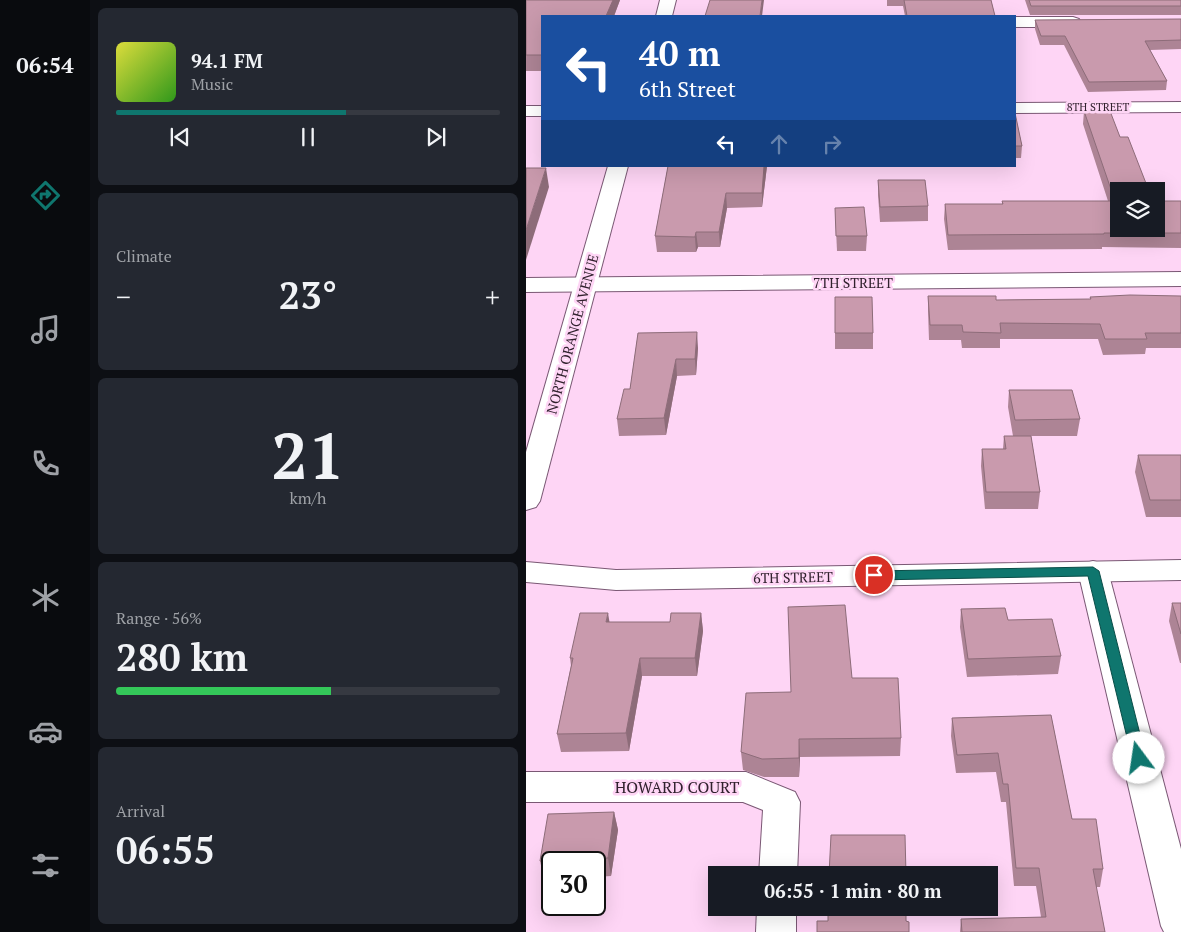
<!DOCTYPE html>
<meta charset="utf-8">
<style>
:root{--surface:#171b24;--page:#242831;--text:#f1f3f6;--muted:#9ea1a6;--line:#363941;--accent:#0f766e}
body{margin:0;font-family:"PT Serif",serif;background:var(--page);color:var(--text);height:100vh;display:flex;flex-direction:column;font-size:19px;white-space:nowrap}
*{box-sizing:border-box;margin:0}
p{font-size:16px;color:var(--muted)}
.icon{flex:none;width:28px;height:28px;fill:none;stroke:currentColor;stroke-width:2;stroke-linecap:round;stroke-linejoin:round}
.map{position:relative;flex:1;overflow:hidden}
.panel{display:flex;flex-direction:column;gap:8px;padding:8px;background:#0d0f14;width:436px}
.panel>*{flex:none}
.top-card{position:absolute;left:15px;top:15px;width:475px;height:152px;border-radius:0px;box-shadow:0 5px 20px #0002;background:#1a4fa0;color:#fff;overflow:hidden}
.buttons{position:absolute;left:584px;top:182px;display:grid;gap:10px}
.buttons a{display:grid;place-items:center;width:55px;height:55px;border-radius:0px;background:var(--surface);box-shadow:0 5px 20px #0002;font-size:25px}
.speed{position:absolute;left:15px;top:851px;display:flex;gap:10px;font-size:25px;font-weight:700;text-align:center}
.speed>*{display:grid;place-content:center;width:65px;height:65px;border-radius:50%;background:var(--surface);box-shadow:0 5px 20px #0002;line-height:1}
.speed .limit{border:2px solid #111;border-radius:8px;background:#fff;color:#111}
.pin{position:absolute;display:grid;place-items:center;width:42px;height:42px;color:#fff;margin:-21px;border:2px solid #fff;border-radius:50%;box-shadow:0 1px 5px #0007}
.me{position:absolute;width:55px;margin:-28px;rotate:346deg;stroke-linejoin:round;filter:drop-shadow(0 0 4px #0008)}
.turn{display:flex;align-items:center;gap:18px;height:105px;padding:0 15px;font-size:22px}
.turn .icon{width:65px;height:65px;stroke-width:2.5}
.turn b{display:block;font-size:35px;line-height:42px}
.lanes{display:flex;align-items:center;height:48px;padding:0 15px;background:#0003;justify-content:center;gap:25px;direction:ltr}
.lanes .off{opacity:.35}
.big{font-size:38px;font-weight:700;line-height:1.1}
.panel .tile{flex:1;display:flex;flex-direction:column;justify-content:center;gap:8px;min-width:0;padding:0 18px;border-radius:8px;background:var(--page)}
.panel .dial{align-items:center;gap:0}
.dial b{font-size:65px;line-height:1}
.song{display:flex;align-items:center;gap:15px}
.cover{width:60px;height:60px;border-radius:8px;background:linear-gradient(135deg,hsl(60 70% 55%),hsl(110 70% 35%))}
.played{height:5px;border-radius:2px;background:linear-gradient(90deg,var(--accent) 60%,var(--line) 60%)}
.keys{display:flex;justify-content:space-around;direction:ltr}
.heat{display:flex;justify-content:space-between;align-items:center;font-size:28px;direction:ltr}
.charge{height:8px;border-radius:4px;background:linear-gradient(90deg,#34c759 56%,var(--line) 0)}
.trip{position:absolute;left:182px;top:866px;width:290px;height:50px;border-radius:0px;background:var(--surface);box-shadow:0 5px 20px #0002;font-weight:700;line-height:50px;text-align:center}
main{display:flex;flex:1;min-height:0}
.tabs{display:flex;flex-direction:column;width:90px;justify-content:space-around;align-items:center;background:#090b0e;color:var(--muted)}
.tabs .icon{width:35px;height:35px}
.tabs .active{color:var(--accent)}
.tabs b{font-size:22px;color:var(--text)}
.map>svg:first-child{display:block}
.lines{fill:none;stroke-linecap:round;stroke-linejoin:round}
.minor-casing{stroke:#7a5874;stroke-width:2}
.tertiary-casing{stroke:#7a5874;stroke-width:2}
.minor{fill:#fff;fill-rule:evenodd}
.tertiary{fill:#fff;fill-rule:evenodd}
.wall{fill:#ad8495}
.shaded-wall{fill:#8d6c79}
.building{fill:#c99aad;stroke:#8d6c79}
.route{fill:#0f766e;stroke:#0a4d48}
.labels{text-anchor:middle;dominant-baseline:central;stroke-width:5;stroke-linejoin:round;paint-order:stroke}
.far-street-label{font-size:11px;fill:#30212d;stroke:#fed5f5}
.street-label{font-size:14px;fill:#30212d;stroke:#fed5f5}
.near-street-label{font-size:16px;fill:#30212d;stroke:#fed5f5}
</style>
<main>
<nav class="tabs">
<b>06:54</b>
<svg class="icon active" aria-label="directions" viewBox="0 0 24 24"><path d="M12 3l9 9-9 9-9-9zM9 14v-3h6M13 9l2 2-2 2"/></svg>
<svg class="icon" aria-label="music" viewBox="0 0 24 24"><path d="M9 18V5l10-2v13"/><circle cx="6" cy="18" r="3"/><circle cx="16" cy="16" r="3"/></svg>
<svg class="icon" aria-label="phone" viewBox="0 0 24 24"><path d="M5 4h4l2 5-3 2q2 4 5 5l2-3 5 2v4C11 20 4 13 5 4z"/></svg>
<svg class="icon" aria-label="climate" viewBox="0 0 24 24"><path d="M12 3v18M4 7l16 10M4 17L20 7"/></svg>
<svg class="icon" aria-label="car" viewBox="0 0 24 24"><path d="M5 17H2v-5l4-1 3-4h7l3 4 3 1v5h-3M9 17h6M6 11h13"/><circle cx="7" cy="17" r="2"/><circle cx="17" cy="17" r="2"/></svg>
<svg class="icon" aria-label="filters" viewBox="0 0 24 24"><path d="M4 7h16M4 17h16"/><circle cx="9" cy="7" r="2"/><circle cx="15" cy="17" r="2"/></svg>
</nav>
<section class="panel">
<div class="tile">
<div class="song"><i class="cover"></i><div><b>94.1 FM</b><p>Music</p></div></div>
<div class="played"></div>
<div class="keys"><svg class="icon" aria-label="previous" viewBox="0 0 24 24"><path d="M18 5L8 12l10 7zM5 5v14"/></svg><svg class="icon" aria-label="pause" viewBox="0 0 24 24"><path d="M8 5v14M16 5v14"/></svg><svg class="icon" aria-label="next" viewBox="0 0 24 24"><path d="M6 5l10 7-10 7zM19 5v14"/></svg></div>
</div>
<div class="tile"><p>Climate</p>
<div class="heat"><a>−</a><b class="big">23°</b><a>+</a></div>
</div>
<div class="tile dial"><b>21</b><p>km/h</p></div>
<div class="tile"><p>Range · 56%</p><b class="big">280 km</b><div class="charge"></div></div>
<div class="tile"><p>Arrival</p><b class="big">06:55</b></div>
</section>
<div class="map">
<svg width="655" height="932" viewBox="0 0 655 932">
<rect width="100%" height="100%" fill="#fed5f5"/>
<g class="lines">
<defs>
<g id="minor">
<path d="M489,17h58l6,2 2,3 -2,3 -6,2h-58z"/>
<path d="M655,102v10l-166,1v-10z"/>
<rect x="0" y="106" width="16" height="10"/>
<path d="M655,272v14l-655,6v-14z"/>
<path d="M567,561l11,3 4,7 73,278v83h-17l-3,-6 -83,-355 4,-7z"/>
<path d="M0,772h220l49,20 5,10 -3,73h-38l4,-65 -20,-8h-217z"/>
<path d="M231,908h39v24h-40z"/>
</g>
<g id="tertiary">
<path d="M134,0h16l-4,16h-16z"/>
<path d="M82,166h20l-88,335 -4,6 -10,3v-58z"/>
<path d="M655,560v20l-565,10 -90,-8v-20l90,8z"/>
</g>
</defs>
<use href="#minor" class="minor-casing"/>
<use href="#tertiary" class="tertiary-casing"/>
<use href="#minor" class="minor"/>
<use href="#tertiary" class="tertiary"/>
</g>
<g class="wall">
<path d="M0,0h94l-6,16h-72v55h-16z"/>
<path d="M361,0h104l4,16h-90l-2,-10h-16z"/>
<path d="M499,0h156v15h-151z"/>
<path d="M655,19v30l-31,1 17,31 -1,9 -78,2 -24,-47h-24l-5,-16v-9z"/>
<path d="M558,111h26l8,118 63,-28v47l-79,-1v2l-154,1 -4,-31 1,-15h57v-3h106l-25,-77z"/>
<path d="M489,113l7,33 -1,12h-6z"/>
<path d="M142,166h99l-5,41 -35,1 -7,39h-22l-2,5h-39l-2,-16z"/>
<path d="M352,180l50,26v15l-48,1 -2,-27z"/>
<path d="M309,208l32,28 -1,15h-29z"/>
<path d="M402,296l68,4 94,-1v-2l91,-1v52h-35l-1,6 -42,1 -5,-16h-98v9h-38l-1,-8h-32l-1,-29z"/>
<path d="M309,297l38,36v16h-38z"/>
<path d="M112,333l60,15 -2,27 -19,1 -11,59 -47,1 -2,-17 13,-30z"/>
<path d="M483,390l71,29 -3,17h-46l9,56 -2,17h-53l-4,-43 1,-17h21l1,-13h9l-5,-29z"/>
<path d="M612,455h43v62h-35l-11,-45z"/>
<path d="M646,603h9v60h-1l-11,-42z"/>
<path d="M435,609l47,11 53,36 -3,18 -91,3 -7,-50z"/>
<path d="M175,613l2,18 -6,45h-55l-13,75 -68,1 -4,-18 14,-68 -1,-8 40,-36h60z"/>
<path d="M326,678l49,60 -1,18 -100,1 -1,20h-35l-21,-7 -2,-18 50,-60z"/>
<path d="M525,715l21,104 31,50 -3,18h-4l9,45h-145l1,-13 80,-2 -5,-31h-22l-8,-84h-5l-5,-30 -40,1 -5,-37 1,-18z"/>
<path d="M88,812l4,18 -7,46 -16,1v-15h-43v16l-8,1 -4,-18z"/>
</g>
<g class="shaded-wall">
<path d="M87,0h7l-6,16h-8z"/>
<path d="M236,0h2l-2,16h-2z"/>
<path d="M238,166h3l-5,41v-14z"/>
<path d="M20,168l3,19 -23,73v-30z"/>
<path d="M200,193l1,15 -7,39 -1,-15z"/>
<path d="M170,232l2,15 -2,5 -1,-15z"/>
<path d="M171,332l1,16 -2,27 -1,-16z"/>
<path d="M150,359l1,17 -11,59 -2,-17z"/>
<path d="M82,613l3,18 -5,-9z"/>
<path d="M175,613l2,18 -6,45 -2,-18z"/>
<path d="M114,658l2,18 -13,75 -3,-18z"/>
<path d="M273,739l1,18 -1,20z"/>
<path d="M88,812l4,18 -7,46 -3,-18z"/>
</g>
<g class="building">
<path d="M0,0h87l-7,16h-64v39h-16z"/>
<path d="M184,0h52l-2,16h-55z"/>
<path d="M378,0h87l4,16h-88z"/>
<path d="M503,0h152v6h-150z"/>
<path d="M655,19v21l-36,1 22,40 -78,1 -24,-46h-24l-6,-16z"/>
<path d="M558,111h26l10,26h8l21,54h-31v38h38v-28h25v32h-77v1l-156,1 -3,-31h58l-1,-3h113z"/>
<path d="M489,113l7,33h-7z"/>
<path d="M142,166h96l-2,27h-36l-7,39h-23l-1,5 -40,-1z"/>
<path d="M0,168h20l-20,62z"/>
<path d="M352,180h47l3,26 -48,1z"/>
<path d="M338,207l3,29h-31l-1,-28z"/>
<path d="M604,295l51,1v37h-36l2,6h-42l-5,-15 -100,-1 1,10 -38,-1 -1,-7h-32l-2,-29h68v4l95,-1 -1,-2z"/>
<path d="M309,297h37l1,36h-38z"/>
<path d="M171,332l-2,27h-19l-12,59 -47,1 7,-30h6l8,-56z"/>
<path d="M483,390h63l8,29 -65,1z"/>
<path d="M478,436h27l9,56h-54l-4,-43h24z"/>
<path d="M612,455h43v45h-31z"/>
<path d="M646,603h9v31z"/>
<path d="M319,605l7,73h46l3,60 -102,1v19l-37,1 -21,-7 5,-59 45,-1 -3,-85z"/>
<path d="M479,608l3,12 44,-1 9,37 -93,3 -7,-50z"/>
<path d="M54,613h28l-2,9h64l1,-9h30l-6,45h-55l-14,75 -69,1 16,-76h-3z"/>
<path d="M525,715l21,104h24l7,50h-10l12,63h-143l-1,-13 85,-2 -7,-49h-23l-8,-84h-5l-5,-31 -41,2 -5,-37z"/>
<path d="M88,812l-6,46 -68,3 8,-47z"/>
<path d="M305,835h74l1,40h-77z"/>
<path d="M302,908h78v13l3,1v10h-92v-11h11z"/>
</g>
<path class="route" d="M567,567l6,4 47,187 -2,4 -5,2 -5,-2 -2,-4 -44,-182 -214,4 -6,-5 6,-4z"/>
<g class="labels">
<g class="far-street-label">
<text x="572" y="107">8TH STREET</text>
</g>
<g class="street-label">
<text x="327" y="282">7TH STREET</text>
<text transform="translate(46 334) rotate(-75)">NORTH ORANGE AVENUE</text>
<text transform="translate(267 577) rotate(-1)">6TH STREET</text>
</g>
<g class="near-street-label">
<text x="151" y="787">HOWARD COURT</text>
</g>
</g>
</svg>
<div class="buttons">
<a><svg class="icon" aria-label="layers" viewBox="0 0 24 24"><path d="M12 4l9 5-9 5-9-5zM3 14l9 5 9-5"/></svg></a>
</div>
<div class="speed"><div class="limit">30</div></div>
<div class="pin" style="left:348px;top:575px;background:#d93025"><svg class="icon" aria-label="arrive" viewBox="0 0 24 24"><path d="M6 21V4h12l-3 4 3 4H6"/></svg></div>
<svg class="me" style="left:613px;top:758px" viewBox="-20 -20 40 40"><circle r="19" fill="#fff"/><path d="M0-13L10 11 0 6-10 11z" fill="#0f766e"/></svg>
<div class="trip">06:55 · 1 min · 80 m</div>
<div class="top-card">
<div class="turn"><svg class="icon" aria-label="left" viewBox="0 0 24 24"><path d="M17 20v-9H6M10 6l-5 5 5 5"/></svg><div><b>40 m</b>6th Street</div></div>
<div class="lanes"><svg class="icon" aria-label="left" viewBox="0 0 24 24"><path d="M17 20v-9H6M10 6l-5 5 5 5"/></svg><svg class="icon off" aria-label="ahead" viewBox="0 0 24 24"><path d="M12 20V5M6 11l6-6 6 6"/></svg><svg class="icon off" aria-label="right" viewBox="0 0 24 24"><path d="M7 20v-9h11M14 6l5 5-5 5"/></svg></div>
</div>
</div>
</main>
